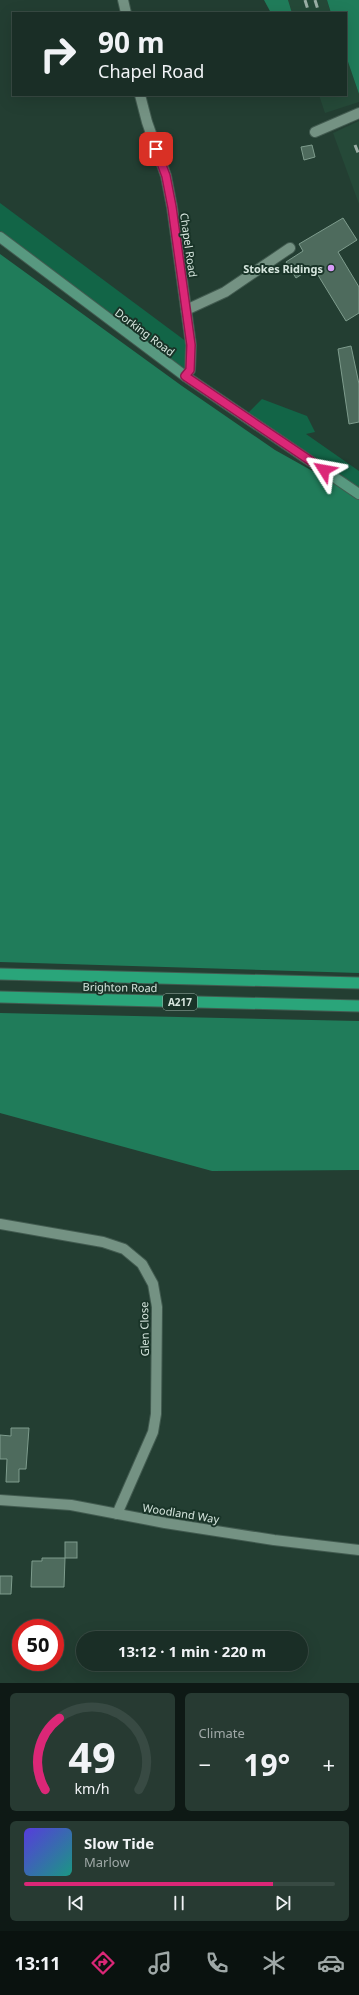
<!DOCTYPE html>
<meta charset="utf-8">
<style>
:root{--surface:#1a2e26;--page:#273a32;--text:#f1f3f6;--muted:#9fa8a7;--line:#384a43;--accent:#db2777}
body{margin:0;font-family:"Noto Sans",sans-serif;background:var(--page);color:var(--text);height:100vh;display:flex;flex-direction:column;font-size:15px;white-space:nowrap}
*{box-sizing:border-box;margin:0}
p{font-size:13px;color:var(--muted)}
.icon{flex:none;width:22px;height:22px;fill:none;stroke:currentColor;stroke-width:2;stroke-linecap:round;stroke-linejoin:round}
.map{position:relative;height:1683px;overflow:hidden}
.side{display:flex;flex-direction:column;gap:10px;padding:10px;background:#0e1915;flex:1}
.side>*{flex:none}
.guide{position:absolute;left:12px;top:12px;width:335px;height:84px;border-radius:0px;box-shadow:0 4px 16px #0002,0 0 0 1px var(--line);background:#1a2e26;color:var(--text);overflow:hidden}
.speed{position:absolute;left:12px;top:1619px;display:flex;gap:8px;font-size:20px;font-weight:700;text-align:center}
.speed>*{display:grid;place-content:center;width:52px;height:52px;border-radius:50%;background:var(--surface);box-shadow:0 4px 16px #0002,0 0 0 1px var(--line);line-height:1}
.speed .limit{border:6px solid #d22;background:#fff;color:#111}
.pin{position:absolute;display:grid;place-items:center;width:34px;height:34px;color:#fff;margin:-17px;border-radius:8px;box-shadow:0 2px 6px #0006}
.me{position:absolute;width:44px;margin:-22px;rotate:304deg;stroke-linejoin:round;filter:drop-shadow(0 0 3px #0008)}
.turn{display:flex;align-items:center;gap:14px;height:84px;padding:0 20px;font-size:18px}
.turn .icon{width:52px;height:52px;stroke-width:2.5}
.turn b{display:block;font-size:28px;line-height:34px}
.big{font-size:30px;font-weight:700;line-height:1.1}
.side .card{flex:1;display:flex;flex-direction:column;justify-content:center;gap:6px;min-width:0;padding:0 14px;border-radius:6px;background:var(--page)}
.side .dial{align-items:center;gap:0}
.dial svg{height:104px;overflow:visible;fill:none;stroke:var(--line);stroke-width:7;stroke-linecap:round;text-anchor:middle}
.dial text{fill:var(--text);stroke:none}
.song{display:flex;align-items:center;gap:12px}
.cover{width:48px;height:48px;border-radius:6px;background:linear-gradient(135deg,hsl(250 70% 55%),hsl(170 70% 35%))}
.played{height:4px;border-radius:2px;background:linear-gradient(90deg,var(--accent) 80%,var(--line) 80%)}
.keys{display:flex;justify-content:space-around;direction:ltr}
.heat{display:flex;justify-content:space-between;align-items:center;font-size:22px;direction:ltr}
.side .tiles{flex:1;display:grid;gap:10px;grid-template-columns:1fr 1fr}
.card:last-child{grid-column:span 2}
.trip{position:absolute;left:76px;top:1631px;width:232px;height:40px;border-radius:20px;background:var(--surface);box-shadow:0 4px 16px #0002,0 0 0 1px var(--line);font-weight:700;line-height:40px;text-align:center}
.menu{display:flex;height:64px;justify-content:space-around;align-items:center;background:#0a120f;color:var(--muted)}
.menu .icon{width:28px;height:28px}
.menu .active{color:var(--accent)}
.menu b{font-size:18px;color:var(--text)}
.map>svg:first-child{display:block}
.built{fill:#254938}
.green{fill:#126547}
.forest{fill:#207c5a}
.building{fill:#4e6b5d;stroke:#7e9c8d}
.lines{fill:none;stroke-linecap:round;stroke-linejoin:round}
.minor-casing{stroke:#425b50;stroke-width:12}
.tertiary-casing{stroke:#425b50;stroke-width:12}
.secondary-casing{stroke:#425b50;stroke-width:12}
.trunk-casing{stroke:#425b50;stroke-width:13}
.minor{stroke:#749283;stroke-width:10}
.tertiary{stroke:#749283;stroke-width:10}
.secondary{stroke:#589980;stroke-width:10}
.trunk{stroke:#2aa57a;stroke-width:11}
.rail{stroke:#9aaea5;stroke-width:3;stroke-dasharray:8 4;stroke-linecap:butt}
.route-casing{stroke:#8e194d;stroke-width:10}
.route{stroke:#db2777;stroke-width:7}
.poi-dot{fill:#d89bf8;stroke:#193428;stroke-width:1.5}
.labels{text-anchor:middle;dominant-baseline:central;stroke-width:4;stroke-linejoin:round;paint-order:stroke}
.shield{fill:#193428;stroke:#9db1a7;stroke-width:1}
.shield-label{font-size:10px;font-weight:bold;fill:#d6e6de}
.street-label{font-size:11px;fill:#d6e6de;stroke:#193428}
.poi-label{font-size:11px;font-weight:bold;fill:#d6e6de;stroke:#193428;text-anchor:end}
</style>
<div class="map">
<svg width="359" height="1683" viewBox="0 0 359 1683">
<rect width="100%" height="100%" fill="#233e32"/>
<g class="built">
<path d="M288,0h39l4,13h-39z"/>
<path d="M346,56l13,38v8l-34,11 -6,-18h27z"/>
<path d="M359,121v83l-26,-71z"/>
</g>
<g class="green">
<path d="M0,203l191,142 -6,31 -185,-139z"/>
<path d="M262,399l45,17 8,16 -9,2 53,37v23l-114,-78z"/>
</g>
<g class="forest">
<path d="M264,0h24l4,13h-21z"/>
<path d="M327,0h32v94l-13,-38v-43h-15z"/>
<path d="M0,254l182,132 93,64 84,47v476l-359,-11z"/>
<path d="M0,1013l359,8v149l-147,1 -212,-58z"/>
</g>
<g class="building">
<path d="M312,145l3,12 -11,3 -3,-13z"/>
<path d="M343,218l14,22 -19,12 21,35v26l-13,8 -33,-54 -17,11 -10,-16 17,-11 -4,-7z"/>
<path d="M351,346l8,38v38l-10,2 -11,-75z"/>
<path d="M11,1428h18l-3,41h-7v13h-13l1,-23h-7v-24l11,1z"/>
<rect x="65" y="1542" width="12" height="16"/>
<path d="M42,1558h23l-1,29h-33l1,-26h10z"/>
<path d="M0,1576h12l-1,18h-11z"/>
</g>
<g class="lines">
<defs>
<g id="minor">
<path d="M315,132l44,-19"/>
<path d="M186,310l39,-18 65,-44"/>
<path d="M0,1224l103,18 21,7 18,15 11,20 4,23 -1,107 -3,18 -36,82"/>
<path d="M0,1500l71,5 94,18 109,17 85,10"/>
</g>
<g id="tertiary">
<path d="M123,0l3,13"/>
<path d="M140,95l7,27 19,54 6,31 19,138 -1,25 -5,6"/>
</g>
<path id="secondary" d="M0,237l185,139 174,118"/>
<g id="trunk">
<path d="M0,974l359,9"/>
<path d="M0,997l359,9"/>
</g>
</defs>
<use href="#minor" class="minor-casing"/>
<use href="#tertiary" class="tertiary-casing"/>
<use href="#secondary" class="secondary-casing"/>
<use href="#trunk" class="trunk-casing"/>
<use href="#minor" class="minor"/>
<use href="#tertiary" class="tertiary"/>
<use href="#secondary" class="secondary"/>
<use href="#trunk" class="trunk"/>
<g class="rail">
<path d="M305,0l4,13"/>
<path d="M315,0l4,13"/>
<path d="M355,145l4,10"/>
</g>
</g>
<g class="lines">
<defs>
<path id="route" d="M156,149l10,27 6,31 19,138 -1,25 -5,6 139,94"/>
</defs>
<use href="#route" class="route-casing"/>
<use href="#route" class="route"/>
</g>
<circle class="poi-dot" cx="331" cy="268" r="4"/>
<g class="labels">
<rect class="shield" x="163" y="994" width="34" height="16" rx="3"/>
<g class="shield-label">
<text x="180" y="1002">A217</text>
</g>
<g class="street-label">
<text transform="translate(189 245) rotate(82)">Chapel Road</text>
<text transform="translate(145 332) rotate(37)">Dorking Road</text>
<text transform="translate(120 987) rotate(1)">Brighton Road</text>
<text transform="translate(144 1329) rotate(-91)">Glen Close</text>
<text transform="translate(181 1513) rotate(9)">Woodland Way</text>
</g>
<g class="poi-label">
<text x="323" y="268">Stokes Ridings</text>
</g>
</g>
</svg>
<div class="speed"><div class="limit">50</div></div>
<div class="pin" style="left:156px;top:149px;background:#d93025"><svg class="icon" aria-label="arrive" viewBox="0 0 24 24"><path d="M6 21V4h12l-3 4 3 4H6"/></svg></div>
<svg class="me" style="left:324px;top:470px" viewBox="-20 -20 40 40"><path d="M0-17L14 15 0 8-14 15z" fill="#db2777" stroke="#fff" stroke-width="4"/></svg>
<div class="trip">13:12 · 1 min · 220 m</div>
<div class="guide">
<div class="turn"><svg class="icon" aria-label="right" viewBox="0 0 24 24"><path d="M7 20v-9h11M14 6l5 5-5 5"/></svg><div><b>90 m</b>Chapel Road</div></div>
</div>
</div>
<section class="side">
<div class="tiles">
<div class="card dial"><svg viewBox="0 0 100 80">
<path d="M14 69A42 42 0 1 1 86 69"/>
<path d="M14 69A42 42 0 0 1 25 14" stroke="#db2777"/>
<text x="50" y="56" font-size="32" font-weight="700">49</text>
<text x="50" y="72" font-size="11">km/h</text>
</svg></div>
<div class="card"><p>Climate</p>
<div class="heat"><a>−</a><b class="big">19°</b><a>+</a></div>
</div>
<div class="card">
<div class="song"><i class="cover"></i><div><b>Slow Tide</b><p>Marlow</p></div></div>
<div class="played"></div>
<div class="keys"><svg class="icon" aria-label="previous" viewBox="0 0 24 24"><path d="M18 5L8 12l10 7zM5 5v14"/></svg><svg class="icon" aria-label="pause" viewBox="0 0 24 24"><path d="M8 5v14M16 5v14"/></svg><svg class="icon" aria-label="next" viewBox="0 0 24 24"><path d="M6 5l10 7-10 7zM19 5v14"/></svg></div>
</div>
</div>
</section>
<nav class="menu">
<b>13:11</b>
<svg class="icon active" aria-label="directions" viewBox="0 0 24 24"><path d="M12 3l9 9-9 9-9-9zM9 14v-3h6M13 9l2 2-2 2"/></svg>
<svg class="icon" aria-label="music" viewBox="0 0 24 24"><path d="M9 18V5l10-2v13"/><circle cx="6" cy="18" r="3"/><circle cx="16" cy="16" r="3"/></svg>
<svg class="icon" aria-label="phone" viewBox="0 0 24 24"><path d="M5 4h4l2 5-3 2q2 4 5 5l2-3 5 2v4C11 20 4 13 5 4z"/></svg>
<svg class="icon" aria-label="climate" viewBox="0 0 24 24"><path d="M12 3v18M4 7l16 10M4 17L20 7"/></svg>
<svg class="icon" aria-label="car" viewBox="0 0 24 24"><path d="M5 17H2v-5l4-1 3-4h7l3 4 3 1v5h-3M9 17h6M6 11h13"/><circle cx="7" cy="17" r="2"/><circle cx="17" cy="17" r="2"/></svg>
</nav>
